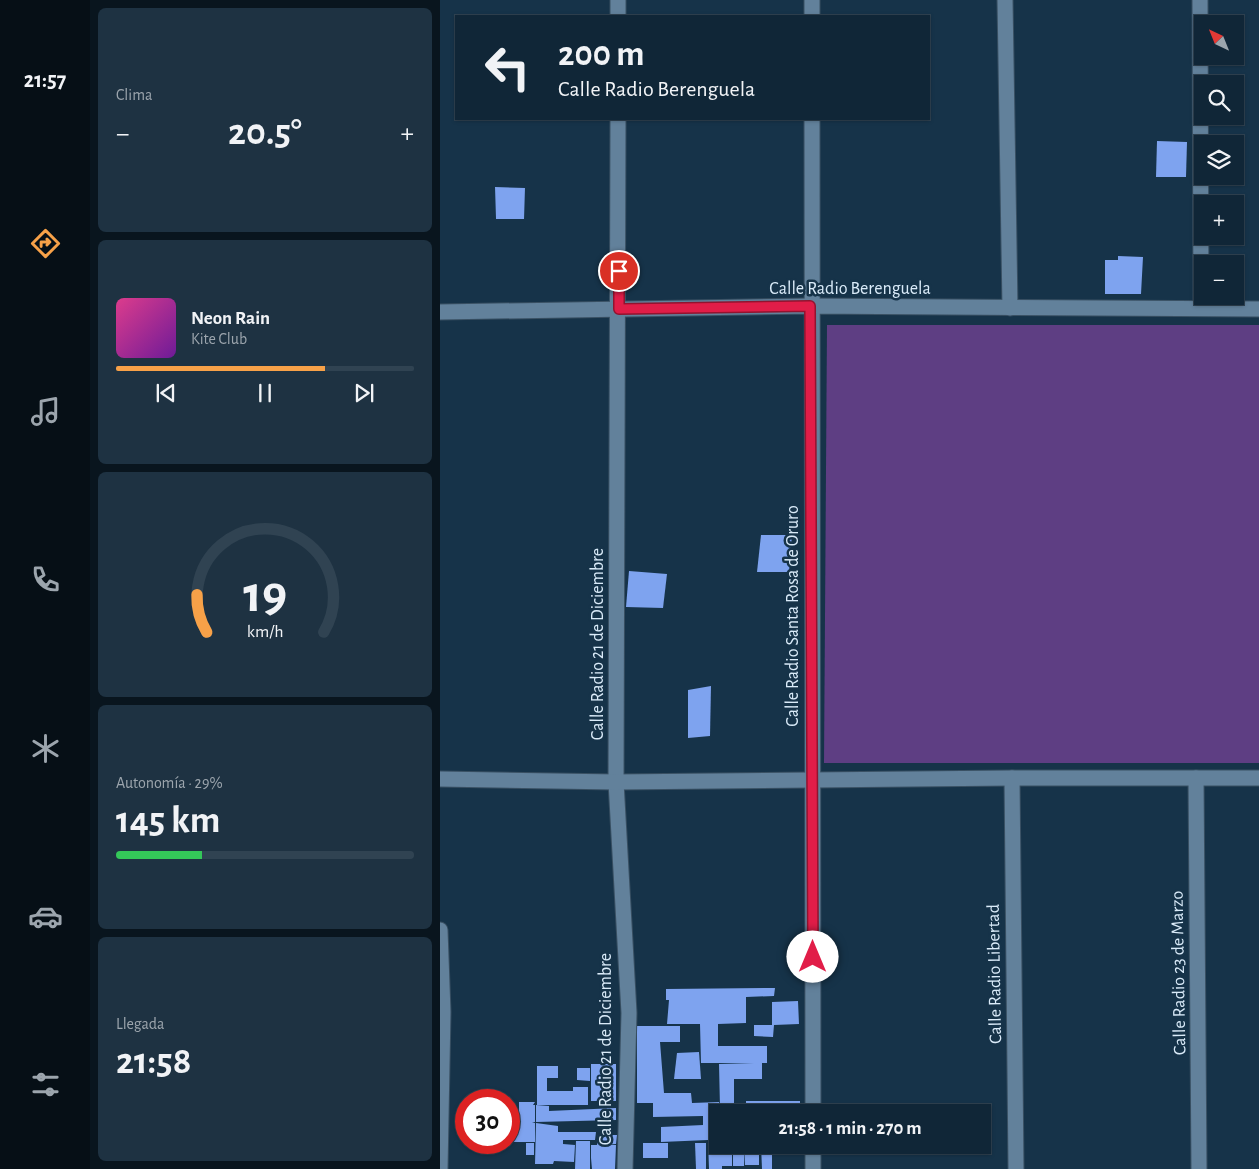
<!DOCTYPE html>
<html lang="es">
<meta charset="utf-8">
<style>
:root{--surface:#102637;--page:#1e3242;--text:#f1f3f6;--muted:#9ca5ad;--line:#304352;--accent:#f7a148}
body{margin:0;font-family:"Alegreya Sans",sans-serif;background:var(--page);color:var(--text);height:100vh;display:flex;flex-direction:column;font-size:19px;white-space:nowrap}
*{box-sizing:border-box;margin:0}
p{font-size:16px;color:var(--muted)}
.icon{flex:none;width:28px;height:28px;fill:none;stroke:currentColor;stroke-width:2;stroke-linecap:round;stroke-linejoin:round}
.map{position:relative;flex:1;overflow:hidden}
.drawer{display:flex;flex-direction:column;gap:8px;padding:8px;background:#09151e;width:350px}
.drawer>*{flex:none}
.hud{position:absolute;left:15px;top:15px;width:475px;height:105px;border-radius:0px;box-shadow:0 1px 4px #0004,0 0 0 1px var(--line);background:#102637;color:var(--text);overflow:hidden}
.needle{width:32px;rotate:317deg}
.controls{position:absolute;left:754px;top:15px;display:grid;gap:10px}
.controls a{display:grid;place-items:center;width:50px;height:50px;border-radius:0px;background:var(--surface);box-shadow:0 1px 4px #0004,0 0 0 1px var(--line);font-size:25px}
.speed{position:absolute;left:15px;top:1089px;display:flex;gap:10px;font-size:25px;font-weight:700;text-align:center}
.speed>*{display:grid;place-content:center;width:65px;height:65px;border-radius:50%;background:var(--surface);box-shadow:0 1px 4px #0004,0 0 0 1px var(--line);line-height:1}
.speed .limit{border:8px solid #d22;background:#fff;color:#111}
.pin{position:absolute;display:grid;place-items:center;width:42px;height:42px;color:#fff;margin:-21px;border:2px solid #fff;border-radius:50%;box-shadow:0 1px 5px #0007}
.me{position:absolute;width:55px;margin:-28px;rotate:0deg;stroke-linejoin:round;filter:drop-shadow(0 0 4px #0008)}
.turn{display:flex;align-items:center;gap:18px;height:105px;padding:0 20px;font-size:22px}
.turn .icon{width:65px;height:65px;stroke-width:2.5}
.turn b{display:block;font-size:35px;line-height:42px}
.big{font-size:38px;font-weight:600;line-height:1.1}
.drawer .tile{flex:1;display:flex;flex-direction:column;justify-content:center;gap:8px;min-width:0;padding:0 18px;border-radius:8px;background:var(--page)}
.drawer .dial{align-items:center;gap:0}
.dial svg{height:130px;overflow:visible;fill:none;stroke:var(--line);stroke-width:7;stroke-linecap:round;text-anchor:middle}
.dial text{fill:var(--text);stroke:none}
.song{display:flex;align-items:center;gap:15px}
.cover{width:60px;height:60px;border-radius:8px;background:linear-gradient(135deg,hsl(330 70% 55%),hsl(280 70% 35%))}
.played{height:5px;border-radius:2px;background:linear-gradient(90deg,var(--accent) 70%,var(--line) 70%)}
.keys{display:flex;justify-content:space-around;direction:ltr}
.heat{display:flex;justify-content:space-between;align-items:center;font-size:28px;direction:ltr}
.charge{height:8px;border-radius:4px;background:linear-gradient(90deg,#34c759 29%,var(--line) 0)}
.trip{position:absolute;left:269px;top:1104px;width:282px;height:50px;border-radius:0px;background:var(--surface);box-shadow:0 1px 4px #0004,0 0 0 1px var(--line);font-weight:600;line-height:50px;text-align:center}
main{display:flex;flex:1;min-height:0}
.tabs{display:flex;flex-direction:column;width:90px;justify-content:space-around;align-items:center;background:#060f16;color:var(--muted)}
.tabs .icon{width:35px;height:35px}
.tabs .on{color:var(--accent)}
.tabs b{font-size:22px;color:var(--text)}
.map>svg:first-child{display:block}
.green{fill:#5e3e83}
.building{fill:#7ea3ef}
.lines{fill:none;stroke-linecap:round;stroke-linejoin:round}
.minor-casing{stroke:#395063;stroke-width:17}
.minor{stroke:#62819b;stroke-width:15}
.route-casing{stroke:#92132f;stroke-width:12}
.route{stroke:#e11d48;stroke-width:9}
.labels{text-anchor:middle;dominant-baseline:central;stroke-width:5;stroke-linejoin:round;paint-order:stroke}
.street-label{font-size:18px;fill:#daebf9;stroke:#163349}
</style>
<main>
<nav class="tabs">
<b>21:57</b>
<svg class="icon on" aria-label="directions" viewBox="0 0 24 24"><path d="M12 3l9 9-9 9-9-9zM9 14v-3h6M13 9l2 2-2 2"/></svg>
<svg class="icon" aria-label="music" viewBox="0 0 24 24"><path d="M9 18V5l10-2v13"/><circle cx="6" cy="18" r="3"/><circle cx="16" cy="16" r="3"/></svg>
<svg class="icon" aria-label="phone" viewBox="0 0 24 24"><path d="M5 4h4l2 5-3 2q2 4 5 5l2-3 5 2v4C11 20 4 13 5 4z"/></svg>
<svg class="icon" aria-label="climate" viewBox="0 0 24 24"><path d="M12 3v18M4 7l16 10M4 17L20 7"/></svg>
<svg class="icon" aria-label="car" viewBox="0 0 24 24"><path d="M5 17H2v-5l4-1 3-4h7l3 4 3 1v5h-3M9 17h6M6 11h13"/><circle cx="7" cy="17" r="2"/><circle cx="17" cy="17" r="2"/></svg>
<svg class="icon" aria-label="filters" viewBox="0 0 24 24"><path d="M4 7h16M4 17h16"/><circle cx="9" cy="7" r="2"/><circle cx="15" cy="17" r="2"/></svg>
</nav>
<section class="drawer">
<div class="tile"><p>Clima</p>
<div class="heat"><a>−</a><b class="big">20.5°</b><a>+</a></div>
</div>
<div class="tile">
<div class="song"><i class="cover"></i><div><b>Neon Rain</b><p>Kite Club</p></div></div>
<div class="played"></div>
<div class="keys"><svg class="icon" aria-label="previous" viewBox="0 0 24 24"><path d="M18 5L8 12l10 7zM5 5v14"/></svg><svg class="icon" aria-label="pause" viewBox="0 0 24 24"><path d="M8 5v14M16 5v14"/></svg><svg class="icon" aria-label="next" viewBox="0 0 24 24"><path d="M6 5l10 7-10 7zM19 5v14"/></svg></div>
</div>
<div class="tile dial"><svg viewBox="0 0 100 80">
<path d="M14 69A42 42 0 1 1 86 69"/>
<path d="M14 69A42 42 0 0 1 8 46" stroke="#f7a148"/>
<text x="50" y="56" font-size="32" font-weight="700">19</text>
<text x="50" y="72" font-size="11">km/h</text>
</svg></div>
<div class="tile"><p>Autonomía · 29%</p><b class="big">145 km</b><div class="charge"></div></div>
<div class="tile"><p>Llegada</p><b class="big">21:58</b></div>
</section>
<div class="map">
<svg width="819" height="1169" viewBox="0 0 819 1169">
<rect width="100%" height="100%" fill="#163349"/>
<path class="green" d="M387,325h432v438h-435z"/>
<g class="building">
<path d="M717,141l30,1 -1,35h-30z"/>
<path d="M55,187l30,1 -1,31h-28z"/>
<path d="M678,256l25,1 -2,37h-36v-34h13z"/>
<path d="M321,535h31l-3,37h-32z"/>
<path d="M189,571l38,3 -4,34 -37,-1z"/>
<path d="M271,686l-1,50 -22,2v-48z"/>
<path d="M335,988l-1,8 -28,1v26l-28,1v22h49v17h-5v16h-28v33h-16v33h14v21h-10v3h-13l-1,-29 -47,2v-15l42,-2v-9l-50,1v-14h-16v-77h43v16h-20l4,51h27l1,10 27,-1 1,6 -1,-44 35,-1h-53l-1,-39h-33l2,-24h-3v-11z"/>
<path d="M358,1001l1,23 -25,1 -1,12 -19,-1v-11h18v-23z"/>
<path d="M259,1052l2,27h-27l3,-26z"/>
<rect x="151" y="1064" width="25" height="37"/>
<path d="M97,1066h21v12h-11v13h26v-4h15v18h-51z"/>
<path d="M137,1068h13v13l-13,-1z"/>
<path d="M306,1101h54v11h-43v-3h-11z"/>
<path d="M79,1102h16l-2,3h2v17l-3,1h3v19h-26v-16h10z"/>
<path d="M96,1105l13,1v5l67,-3v12l-80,2z"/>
<path d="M96,1123l22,3v6h38l-1,8h-32v4l12,1 -1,17 -20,-1 -1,3h-18z"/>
<path d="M158,1135h19l-1,9h-12l12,1 -1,24h-23l-1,-11h5h-5v-13h6z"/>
<path d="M136,1141h14v28h-15z"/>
<rect x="86" y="1143" width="8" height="12"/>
<rect x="203" y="1143" width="25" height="15"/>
<path d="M255,1143h11v26h-10z"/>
<path d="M293,1145h12l-1,21h-11z"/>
<rect x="305" y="1145" width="14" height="20"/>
<path d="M321,1145h11v24h-10z"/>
</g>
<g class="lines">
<defs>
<g id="minor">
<path d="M178,0v16"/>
<path d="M565,0l5,308"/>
<path d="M760,0l1,308"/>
<path d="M372,16v-16"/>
<path d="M178,119l-2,663 13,231 -4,156"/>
<path d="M372,119l1,993"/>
<path d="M0,312l370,-6 449,3"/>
<path d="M572,778l4,391"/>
<path d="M756,778l3,391"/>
<path d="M0,779l176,3 396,-4h247"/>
<path d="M0,930l3,82 -3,157"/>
<path d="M373,1145v24"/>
</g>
</defs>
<use href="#minor" class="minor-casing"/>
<use href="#minor" class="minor"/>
</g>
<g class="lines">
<defs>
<path id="route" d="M179,271v38l191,-3 3,651"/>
</defs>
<use href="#route" class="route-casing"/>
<use href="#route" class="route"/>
</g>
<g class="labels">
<g class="street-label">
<text x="410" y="289">Calle Radio Berenguela</text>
<text transform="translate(353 616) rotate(-90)">Calle Radio Santa Rosa de Oruro</text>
<text transform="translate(158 644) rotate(-90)">Calle Radio 21 de Diciembre</text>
<text transform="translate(739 973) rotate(-91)">Calle Radio 23 de Marzo</text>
<text transform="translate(555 974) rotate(-91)">Calle Radio Libertad</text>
<text transform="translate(166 1049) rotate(-90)">Calle Radio 21 de Diciembre</text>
</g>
</g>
</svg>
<div class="controls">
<a><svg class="needle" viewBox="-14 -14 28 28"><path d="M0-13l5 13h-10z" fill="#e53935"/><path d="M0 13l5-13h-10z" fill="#9ca5ad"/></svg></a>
<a><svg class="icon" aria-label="search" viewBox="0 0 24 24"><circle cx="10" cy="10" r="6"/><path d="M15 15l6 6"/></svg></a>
<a><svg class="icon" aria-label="layers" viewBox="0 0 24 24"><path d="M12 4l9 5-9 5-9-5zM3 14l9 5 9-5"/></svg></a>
<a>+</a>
<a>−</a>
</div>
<div class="speed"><div class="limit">30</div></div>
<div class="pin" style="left:179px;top:271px;background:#d93025"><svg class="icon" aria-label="arrive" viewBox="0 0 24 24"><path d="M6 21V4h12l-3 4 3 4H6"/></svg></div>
<svg class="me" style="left:373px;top:957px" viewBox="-20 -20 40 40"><circle r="19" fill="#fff"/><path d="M0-13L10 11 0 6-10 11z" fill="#e11d48"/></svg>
<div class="trip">21:58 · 1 min · 270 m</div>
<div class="hud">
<div class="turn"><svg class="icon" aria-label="left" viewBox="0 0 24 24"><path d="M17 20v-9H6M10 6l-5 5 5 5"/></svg><div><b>200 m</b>Calle Radio Berenguela</div></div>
</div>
</div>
</main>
